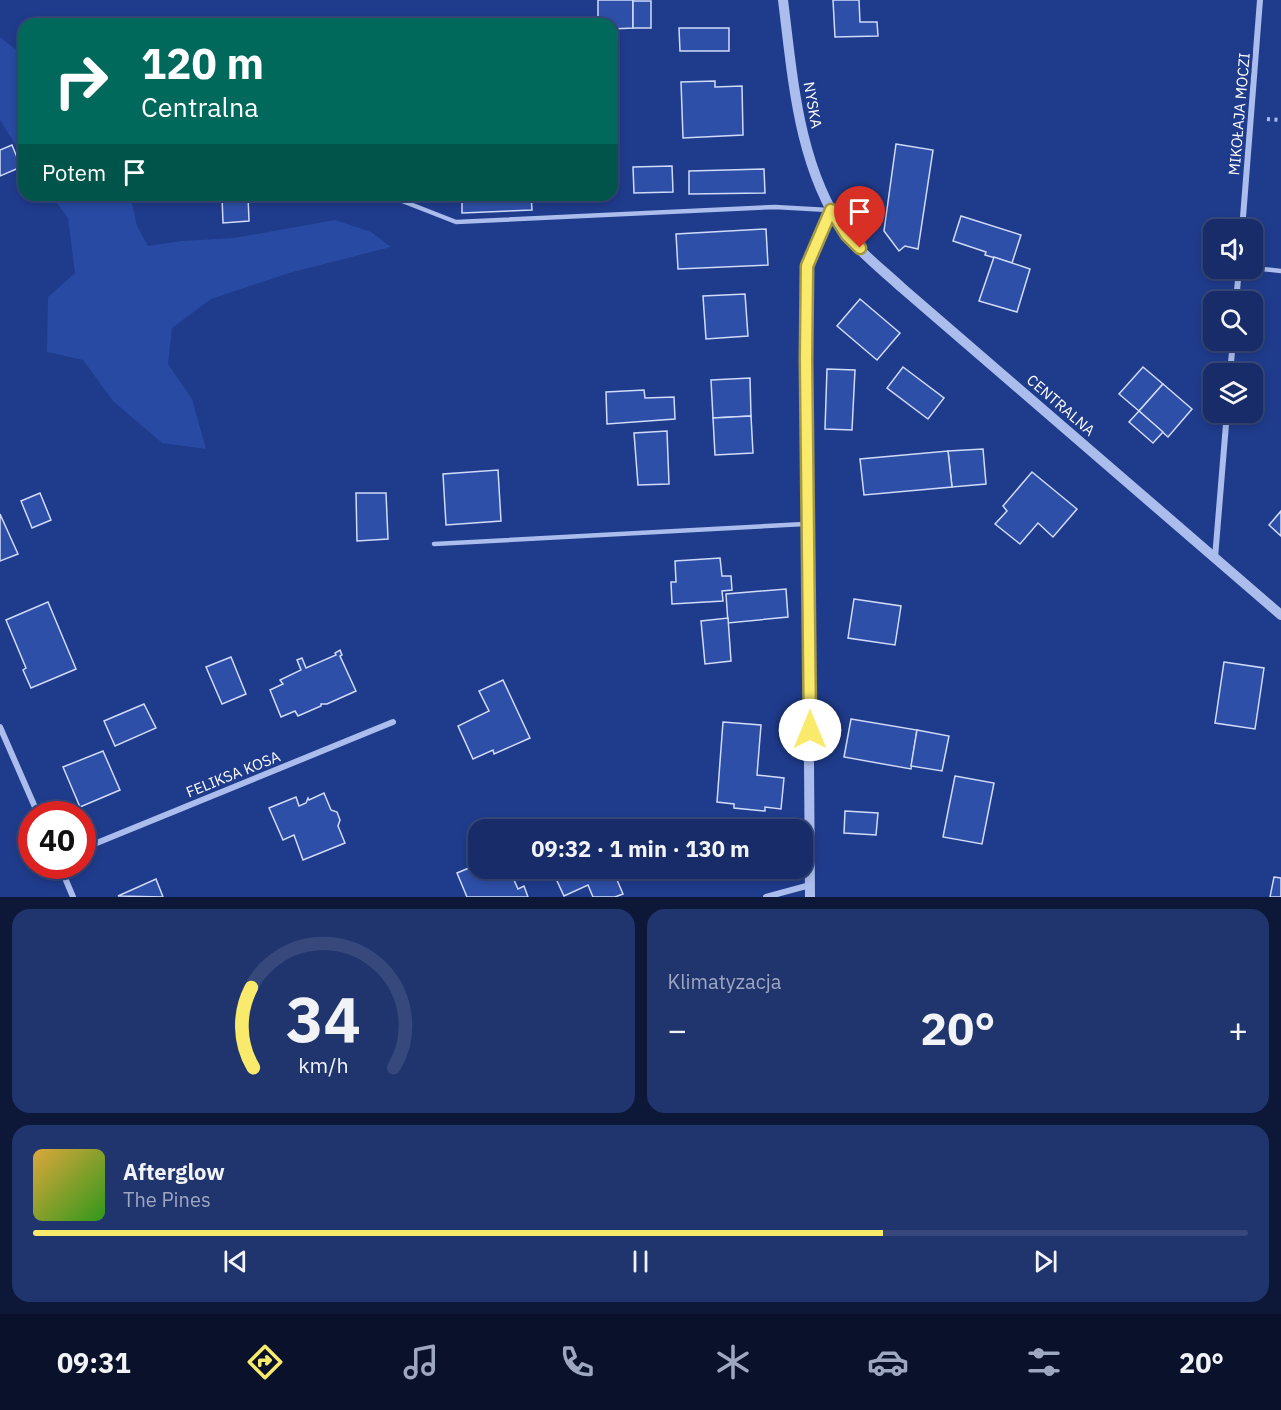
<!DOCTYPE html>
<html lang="pl">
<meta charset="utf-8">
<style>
:root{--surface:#172c68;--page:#20346e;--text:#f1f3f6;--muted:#9ea7c0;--line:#36487c;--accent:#faea6b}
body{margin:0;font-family:"IBM Plex Sans",sans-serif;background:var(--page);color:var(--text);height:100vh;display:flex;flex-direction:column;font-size:22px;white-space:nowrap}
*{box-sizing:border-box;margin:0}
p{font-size:20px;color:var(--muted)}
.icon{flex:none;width:33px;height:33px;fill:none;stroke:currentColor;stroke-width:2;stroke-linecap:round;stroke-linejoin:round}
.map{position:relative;height:897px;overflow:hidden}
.side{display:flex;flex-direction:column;gap:12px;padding:12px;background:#0d1839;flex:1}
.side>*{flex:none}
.top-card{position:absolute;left:18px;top:18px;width:600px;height:183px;border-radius:18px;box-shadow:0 3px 9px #0003,0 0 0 2px var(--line);background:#00695c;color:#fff;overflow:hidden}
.tools{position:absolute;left:1203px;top:219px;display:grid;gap:12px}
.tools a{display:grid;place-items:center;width:60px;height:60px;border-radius:12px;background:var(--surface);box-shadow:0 3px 9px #0003,0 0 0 2px var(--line);font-size:30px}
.speed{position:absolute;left:18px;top:801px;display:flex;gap:12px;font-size:30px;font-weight:700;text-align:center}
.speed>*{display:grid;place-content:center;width:78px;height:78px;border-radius:50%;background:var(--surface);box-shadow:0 3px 9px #0003,0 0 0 2px var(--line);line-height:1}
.speed .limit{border:9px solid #d22;background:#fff;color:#111}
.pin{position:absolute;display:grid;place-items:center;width:51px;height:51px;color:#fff;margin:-62px -26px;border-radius:50% 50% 50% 0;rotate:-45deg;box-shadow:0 0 6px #0007}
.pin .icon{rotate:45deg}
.me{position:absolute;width:66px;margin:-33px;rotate:0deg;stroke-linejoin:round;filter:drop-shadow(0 0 4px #0008)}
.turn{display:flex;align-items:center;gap:21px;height:126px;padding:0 24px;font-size:27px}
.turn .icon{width:78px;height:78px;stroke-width:2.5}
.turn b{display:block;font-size:42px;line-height:51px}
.then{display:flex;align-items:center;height:57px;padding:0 24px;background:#0003;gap:12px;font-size:22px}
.big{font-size:45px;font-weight:700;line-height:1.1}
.side .tile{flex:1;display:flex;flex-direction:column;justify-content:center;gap:9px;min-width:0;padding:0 21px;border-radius:18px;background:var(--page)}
.side .dial{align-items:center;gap:0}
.dial svg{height:156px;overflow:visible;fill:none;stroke:var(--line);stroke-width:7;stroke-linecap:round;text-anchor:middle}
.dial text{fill:var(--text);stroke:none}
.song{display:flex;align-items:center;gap:18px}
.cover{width:72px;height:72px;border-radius:9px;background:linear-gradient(135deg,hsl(40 70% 55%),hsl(110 70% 35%))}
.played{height:6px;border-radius:3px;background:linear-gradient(90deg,var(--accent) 70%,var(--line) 70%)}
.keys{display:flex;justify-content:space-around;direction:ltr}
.heat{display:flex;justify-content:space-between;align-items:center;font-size:33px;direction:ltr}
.side .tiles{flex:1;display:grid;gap:12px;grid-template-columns:1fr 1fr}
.tile:last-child{grid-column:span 2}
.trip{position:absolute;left:468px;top:819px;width:345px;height:60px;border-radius:18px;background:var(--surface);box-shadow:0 3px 9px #0003,0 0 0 2px var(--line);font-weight:700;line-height:60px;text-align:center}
.tabs{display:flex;height:96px;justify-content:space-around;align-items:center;background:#09122a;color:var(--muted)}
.tabs .icon{width:42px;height:42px}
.tabs .active{color:var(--accent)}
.tabs b{font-size:27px;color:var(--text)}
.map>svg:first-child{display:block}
.green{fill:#284aa3}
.building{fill:#2e4fa8;stroke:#d0dbf9;stroke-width:1.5}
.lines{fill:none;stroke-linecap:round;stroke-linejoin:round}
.path{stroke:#abbdec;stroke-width:4;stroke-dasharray:3 4.5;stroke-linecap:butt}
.service{stroke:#abbdec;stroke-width:4.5}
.minor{stroke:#abbdec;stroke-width:6}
.tertiary{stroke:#abbdec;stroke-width:10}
.route-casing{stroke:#a29846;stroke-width:15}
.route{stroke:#faea6b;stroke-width:10}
.labels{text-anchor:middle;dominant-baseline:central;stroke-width:6;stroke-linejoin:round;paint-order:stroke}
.street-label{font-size:15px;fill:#fff;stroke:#1f3b8b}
</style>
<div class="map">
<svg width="1281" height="897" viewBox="0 0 1281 897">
<rect width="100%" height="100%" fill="#1f3b8b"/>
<g class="green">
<path d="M0,37l24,19v103l-24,-39z"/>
<path d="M51,195h79l7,31 11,20 34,-5 52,-3 101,-18 36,12 20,15 -102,26 -78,26 -39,29 -4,36 24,35 14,50 -44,-6 -49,-42 -30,-41 -36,-8 1,-55 27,-24 -7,-55z"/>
</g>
<g class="building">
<path d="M598,0h35v28l-21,1v-5h-14z"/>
<path d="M833,0h26l1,22h17l1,14 -43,1z"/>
<rect x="633" y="1" width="18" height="27"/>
<path d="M679,28h50v23h-49z"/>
<path d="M715,81v6l27,-1 1,49 -60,3 -2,-56z"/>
<path d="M896,144l37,6 -15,99 -13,-3 -6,5 -15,-20z"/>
<path d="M12,145l9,22 -21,9v-26z"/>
<path d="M672,166l1,26 -39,1 -1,-26z"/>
<path d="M764,169l1,24 -76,1v-23z"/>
<path d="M462,195h69l1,15 -70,3z"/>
<path d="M248,196l1,25 -26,2 -1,-26z"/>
<path d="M961,216l60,19 -9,28 -27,-8 1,-3 -33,-11z"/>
<path d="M766,229l2,36 -90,4 -2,-35z"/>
<path d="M994,257l36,12 -13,43 -38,-11z"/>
<path d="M745,294l3,42 -42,3 -3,-43z"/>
<path d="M860,299l40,34 -23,27 -40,-34z"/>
<path d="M903,367l41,31 -16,21 -41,-31z"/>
<path d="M1143,367l20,17 -24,27 -20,-17z"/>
<path d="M827,369l28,1 -3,60 -27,-1z"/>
<path d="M750,378l1,38 -38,2 -2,-38z"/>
<path d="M1163,384l29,25 -24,28 -29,-26z"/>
<path d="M644,390l1,8 29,-1 1,22 -68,5 -1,-32z"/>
<path d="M1139,411l24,21 -10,11 -24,-21z"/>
<path d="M751,416l2,37 -38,2 -2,-37z"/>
<path d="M667,431l2,53 -31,1 -4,-52z"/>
<path d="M983,449l3,35 -34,3 -4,-36z"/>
<path d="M948,451l4,36 -88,8 -4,-36z"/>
<path d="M498,470l3,51 -55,4 -3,-51z"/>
<path d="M1032,472l45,37 -24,28 -15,-14 -18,21 -25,-20 12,-13 -4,-5z"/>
<path d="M40,493l11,27 -19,8 -11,-27z"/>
<path d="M356,493h30l2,46 -31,2z"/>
<path d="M1281,511v25l-12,-11z"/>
<path d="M0,514l18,40 -18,7z"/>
<path d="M720,558l2,18h9l1,14 -10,1 1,10 -51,3 -1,-22h5l-1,-21z"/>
<path d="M786,589l2,28 -60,6 -2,-29z"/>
<path d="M854,599l47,7 -6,39 -47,-7z"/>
<path d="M48,602l28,67 -45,19 -8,-18 3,-2 -20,-48z"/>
<path d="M728,618l3,43 -26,3 -4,-43z"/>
<path d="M340,650l2,5 -2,1 16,35 -29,13h-6v2l-23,10 -3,-5 -14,6 -11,-27 13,-6 -3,-4 21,-10 -4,-10 5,-2 4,10 30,-13 -1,-2z"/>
<path d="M231,657l15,37 -24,10 -16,-37z"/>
<path d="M1224,662l40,6 -9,61 -40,-6z"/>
<path d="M503,680l27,58 -36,16 -1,-4 -20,9 -15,-33 31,-15 -10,-20z"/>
<path d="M144,704l12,24 -41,18 -11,-25z"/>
<path d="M851,719l66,11 -6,39 -67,-12z"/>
<path d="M723,722l38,3 -4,50 27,3 -3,31 -16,-2v4l-31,-3v-4l-17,-2z"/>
<path d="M917,730l32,6 -7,35 -31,-5z"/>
<path d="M103,751l17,39 -40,17 -17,-40z"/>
<path d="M955,776l39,7 -12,61 -39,-7z"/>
<path d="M324,793l7,17 6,2 3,8 -2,6 7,17 -42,17 -9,-25 -11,5 -14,-32 27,-11 3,9 7,-3 2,-5 1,2z"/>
<path d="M845,811l33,2 -2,22 -32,-2z"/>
<path d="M478,854v14h38l1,2 -6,3 7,16 6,-3 4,11h-61l-10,-24 19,-8 -3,-9z"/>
<path d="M551,868h61l11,26 -8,3h-22l-5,-12 -24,11z"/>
<path d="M1274,877l7,1v19h-11z"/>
<path d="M156,879l7,18 -45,-1z"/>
</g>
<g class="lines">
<path class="path" d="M1267,119l14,1"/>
<g class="service">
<path d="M387,195l69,27 319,-15 53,3"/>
<path d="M1252,268l29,3"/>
<path d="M434,544l371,-20"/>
</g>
<g class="minor">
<path d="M1242,230l18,-230"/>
<path d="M1236,302l3,-34"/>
<path d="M1230,374l3,-34"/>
<path d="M1215,558l12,-146"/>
<path d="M0,727l38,87"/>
<path d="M82,849l311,-127"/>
<path d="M60,866l13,31"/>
<path d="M766,897l44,-12"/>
</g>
<g class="tertiary">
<path d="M783,0c10,79 15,165 62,233 13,18 40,39 56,54l380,328"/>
<path d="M810,897l-4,-538 2,-93 23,-56"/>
</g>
</g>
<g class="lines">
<defs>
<path id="route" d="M810,730l-4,-371 1,-93 24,-56 16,25 13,13"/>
</defs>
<use href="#route" class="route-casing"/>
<use href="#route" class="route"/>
</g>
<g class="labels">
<g class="street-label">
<text transform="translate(813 105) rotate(80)">NYSKA</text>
<text transform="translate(1239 114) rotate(-85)">MIKOŁAJA MOCZI</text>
<text transform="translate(1061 405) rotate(41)">CENTRALNA</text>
<text transform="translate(233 774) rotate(-22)">FELIKSA KOSA</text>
</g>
</g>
</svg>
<div class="tools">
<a><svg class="icon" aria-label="sound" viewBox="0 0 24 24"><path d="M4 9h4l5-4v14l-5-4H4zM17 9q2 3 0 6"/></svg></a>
<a><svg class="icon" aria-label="search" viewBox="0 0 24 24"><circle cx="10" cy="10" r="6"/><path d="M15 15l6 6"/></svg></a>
<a><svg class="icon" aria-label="layers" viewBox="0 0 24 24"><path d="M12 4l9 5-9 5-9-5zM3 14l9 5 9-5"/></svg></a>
</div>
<div class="speed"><div class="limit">40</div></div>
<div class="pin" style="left:860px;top:248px;background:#d93025"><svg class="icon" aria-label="arrive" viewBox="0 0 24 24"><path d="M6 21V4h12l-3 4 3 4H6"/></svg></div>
<svg class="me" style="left:810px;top:730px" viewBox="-20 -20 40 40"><circle r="19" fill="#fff"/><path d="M0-13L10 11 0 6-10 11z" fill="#faea6b"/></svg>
<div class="trip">09:32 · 1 min · 130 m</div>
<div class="top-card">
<div class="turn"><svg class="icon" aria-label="right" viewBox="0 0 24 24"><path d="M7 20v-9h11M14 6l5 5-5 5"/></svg><div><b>120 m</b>Centralna</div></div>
<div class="then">Potem<svg class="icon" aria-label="arrive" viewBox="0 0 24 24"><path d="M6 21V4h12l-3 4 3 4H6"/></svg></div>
</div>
</div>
<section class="side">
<div class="tiles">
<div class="tile dial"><svg viewBox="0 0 100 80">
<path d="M14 69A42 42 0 1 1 86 69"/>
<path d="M14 69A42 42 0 0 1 13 28" stroke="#faea6b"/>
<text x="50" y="56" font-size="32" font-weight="700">34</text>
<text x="50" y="72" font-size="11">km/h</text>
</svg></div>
<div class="tile"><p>Klimatyzacja</p>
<div class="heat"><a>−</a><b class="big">20°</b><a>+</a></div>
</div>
<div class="tile">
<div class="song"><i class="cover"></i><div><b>Afterglow</b><p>The Pines</p></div></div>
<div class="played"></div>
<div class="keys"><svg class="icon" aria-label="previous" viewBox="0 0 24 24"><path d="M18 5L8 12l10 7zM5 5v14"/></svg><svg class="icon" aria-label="pause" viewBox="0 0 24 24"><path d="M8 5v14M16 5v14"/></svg><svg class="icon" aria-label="next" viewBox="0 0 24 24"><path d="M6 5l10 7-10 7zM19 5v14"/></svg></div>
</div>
</div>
</section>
<nav class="tabs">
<b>09:31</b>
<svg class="icon active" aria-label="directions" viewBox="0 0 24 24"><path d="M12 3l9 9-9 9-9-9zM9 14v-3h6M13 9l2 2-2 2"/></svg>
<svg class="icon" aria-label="music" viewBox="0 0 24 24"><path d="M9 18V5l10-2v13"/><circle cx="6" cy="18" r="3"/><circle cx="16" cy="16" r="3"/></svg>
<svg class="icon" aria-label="phone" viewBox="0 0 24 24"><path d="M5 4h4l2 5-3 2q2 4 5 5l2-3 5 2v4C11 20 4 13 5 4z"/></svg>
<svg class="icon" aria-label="climate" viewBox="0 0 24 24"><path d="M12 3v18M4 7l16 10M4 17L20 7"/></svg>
<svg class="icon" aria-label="car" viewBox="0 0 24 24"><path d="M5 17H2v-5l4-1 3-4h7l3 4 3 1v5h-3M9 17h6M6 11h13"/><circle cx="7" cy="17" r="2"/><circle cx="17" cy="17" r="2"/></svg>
<svg class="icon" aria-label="filters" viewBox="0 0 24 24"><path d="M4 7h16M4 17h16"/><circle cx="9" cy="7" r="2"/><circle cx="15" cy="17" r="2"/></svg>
<b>20°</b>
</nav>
